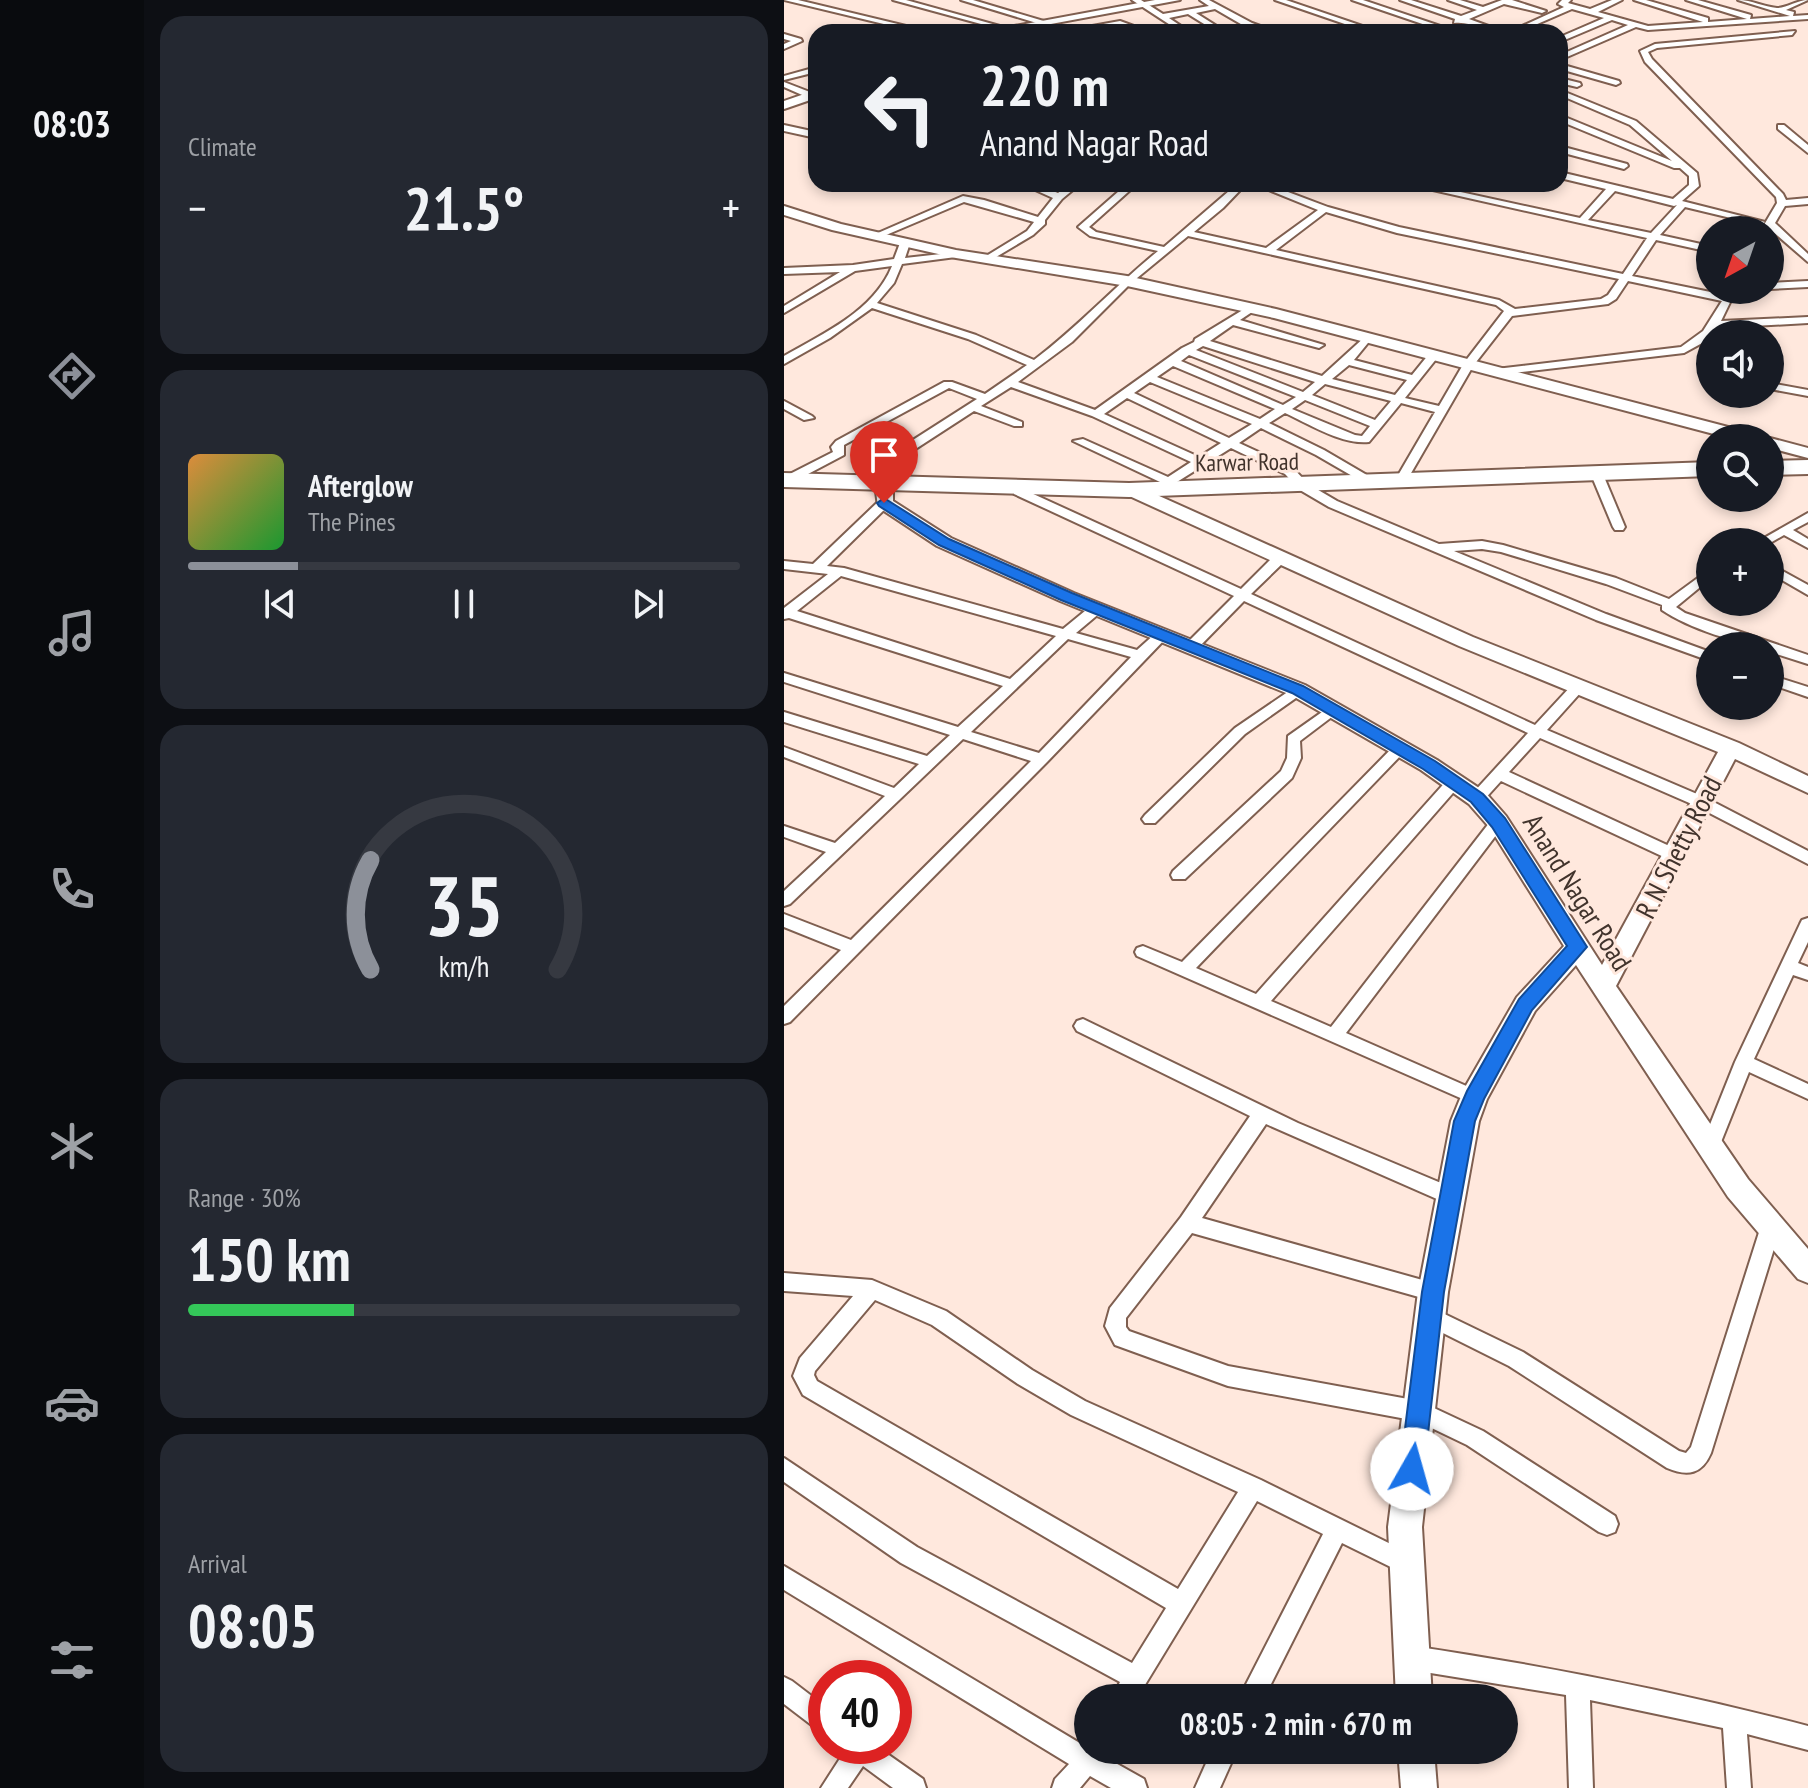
<!DOCTYPE html>
<meta charset="utf-8">
<style>
:root{--surface:#171b24;--page:#242831;--text:#f1f3f6;--muted:#9ea1a6;--line:#363941;--accent:#8c9099}
body{margin:0;font-family:"PT Sans Narrow",sans-serif;background:var(--page);color:var(--text);height:100vh;display:flex;flex-direction:column;font-size:30px;white-space:nowrap}
*{box-sizing:border-box;margin:0}
p{font-size:26px;color:var(--muted)}
.icon{flex:none;width:44px;height:44px;fill:none;stroke:currentColor;stroke-width:2;stroke-linecap:round;stroke-linejoin:round}
.map{position:relative;flex:1;overflow:hidden}
.sheet{display:flex;flex-direction:column;gap:16px;padding:16px;background:#0d0f14;width:640px}
.sheet>*{flex:none}
.top-card{position:absolute;left:24px;top:24px;width:760px;height:168px;border-radius:24px;box-shadow:0 4px 12px #0003;background:#171b24;color:var(--text);overflow:hidden}
.needle{width:52px;rotate:220deg}
.controls{position:absolute;left:912px;top:216px;display:grid;gap:16px}
.controls a{display:grid;place-items:center;width:88px;height:88px;border-radius:50%;background:var(--surface);box-shadow:0 4px 12px #0003;font-size:40px}
.speed{position:absolute;left:24px;top:1660px;display:flex;gap:16px;font-size:40px;font-weight:700;text-align:center}
.speed>*{display:grid;place-content:center;width:104px;height:104px;border-radius:50%;background:var(--surface);box-shadow:0 4px 12px #0003;line-height:1}
.speed .limit{border:12px solid #d22;background:#fff;color:#111}
.pin{position:absolute;display:grid;place-items:center;width:68px;height:68px;color:#fff;margin:-82px -34px;border-radius:50% 50% 50% 0;rotate:-45deg;box-shadow:0 0 8px #0007}
.pin .icon{rotate:45deg}
.me{position:absolute;width:88px;margin:-44px;rotate:7deg;stroke-linejoin:round;filter:drop-shadow(0 0 6px #0008)}
.turn{display:flex;align-items:center;gap:28px;height:168px;padding:0 40px;font-size:36px}
.turn .icon{width:104px;height:104px;stroke-width:2.5}
.turn b{display:block;font-size:56px;line-height:68px}
.big{font-size:60px;font-weight:700;line-height:1.1}
.sheet .card{flex:1;display:flex;flex-direction:column;justify-content:center;gap:12px;min-width:0;padding:0 28px;border-radius:24px;background:var(--page)}
.sheet .dial{align-items:center;gap:0}
.dial svg{height:208px;overflow:visible;fill:none;stroke:var(--line);stroke-width:7;stroke-linecap:round;text-anchor:middle}
.dial text{fill:var(--text);stroke:none}
.song{display:flex;align-items:center;gap:24px}
.cover{width:96px;height:96px;border-radius:12px;background:linear-gradient(135deg,hsl(30 70% 55%),hsl(130 70% 35%))}
.played{height:8px;border-radius:4px;background:linear-gradient(90deg,var(--accent) 20%,var(--line) 20%)}
.keys{display:flex;justify-content:space-around;direction:ltr}
.heat{display:flex;justify-content:space-between;align-items:center;font-size:44px;direction:ltr}
.charge{height:12px;border-radius:6px;background:linear-gradient(90deg,#34c759 30%,var(--line) 0)}
.trip{position:absolute;left:290px;top:1684px;width:444px;height:80px;border-radius:40px;background:var(--surface);box-shadow:0 4px 12px #0003;font-weight:700;line-height:80px;text-align:center}
main{display:flex;flex:1;min-height:0}
.tabs{display:flex;flex-direction:column;width:144px;justify-content:space-around;align-items:center;background:#090b0e;color:var(--muted)}
.tabs .icon{width:56px;height:56px}
.tabs .active{color:var(--accent)}
.tabs b{font-size:36px;color:var(--text)}
.map>svg:first-child{display:block}
.lines{fill:none;stroke-linecap:round;stroke-linejoin:round}
.street-casing{stroke:#7f5f50;stroke-width:4}
.secondary-casing{stroke:#7f5f50;stroke-width:4}
.highway-casing{stroke:#7f5f50;stroke-width:4}
.street{fill:#fff;fill-rule:evenodd}
.secondary{fill:#fff;fill-rule:evenodd}
.highway{fill:#fff;fill-rule:evenodd}
.route{fill:#1a73e8;stroke:#114b97;stroke-width:2}
.labels{text-anchor:middle;dominant-baseline:central;stroke-width:6;stroke-linejoin:round;paint-order:stroke}
.far-street-label{font-size:24px;fill:#41332c;stroke:#ffe8dd}
.street-label{font-size:28px;fill:#41332c;stroke:#ffe8dd}
</style>
<main>
<nav class="tabs">
<b>08:03</b>
<svg class="icon active" aria-label="directions" viewBox="0 0 24 24"><path d="M12 3l9 9-9 9-9-9zM9 14v-3h6M13 9l2 2-2 2"/></svg>
<svg class="icon" aria-label="music" viewBox="0 0 24 24"><path d="M9 18V5l10-2v13"/><circle cx="6" cy="18" r="3"/><circle cx="16" cy="16" r="3"/></svg>
<svg class="icon" aria-label="phone" viewBox="0 0 24 24"><path d="M5 4h4l2 5-3 2q2 4 5 5l2-3 5 2v4C11 20 4 13 5 4z"/></svg>
<svg class="icon" aria-label="climate" viewBox="0 0 24 24"><path d="M12 3v18M4 7l16 10M4 17L20 7"/></svg>
<svg class="icon" aria-label="car" viewBox="0 0 24 24"><path d="M5 17H2v-5l4-1 3-4h7l3 4 3 1v5h-3M9 17h6M6 11h13"/><circle cx="7" cy="17" r="2"/><circle cx="17" cy="17" r="2"/></svg>
<svg class="icon" aria-label="filters" viewBox="0 0 24 24"><path d="M4 7h16M4 17h16"/><circle cx="9" cy="7" r="2"/><circle cx="15" cy="17" r="2"/></svg>
</nav>
<section class="sheet">
<div class="card"><p>Climate</p>
<div class="heat"><a>−</a><b class="big">21.5°</b><a>+</a></div>
</div>
<div class="card">
<div class="song"><i class="cover"></i><div><b>Afterglow</b><p>The Pines</p></div></div>
<div class="played"></div>
<div class="keys"><svg class="icon" aria-label="previous" viewBox="0 0 24 24"><path d="M18 5L8 12l10 7zM5 5v14"/></svg><svg class="icon" aria-label="pause" viewBox="0 0 24 24"><path d="M8 5v14M16 5v14"/></svg><svg class="icon" aria-label="next" viewBox="0 0 24 24"><path d="M6 5l10 7-10 7zM19 5v14"/></svg></div>
</div>
<div class="card dial"><svg viewBox="0 0 100 80">
<path d="M14 69A42 42 0 1 1 86 69"/>
<path d="M14 69A42 42 0 0 1 14 27" stroke="#8c9099"/>
<text x="50" y="56" font-size="32" font-weight="700">35</text>
<text x="50" y="72" font-size="11">km/h</text>
</svg></div>
<div class="card"><p>Range · 30%</p><b class="big">150 km</b><div class="charge"></div></div>
<div class="card"><p>Arrival</p><b class="big">08:05</b></div>
</section>
<div class="map">
<svg width="1024" height="1788" viewBox="0 0 1024 1788">
<rect width="100%" height="100%" fill="#ffe8dd"/>
<g class="lines">
<defs>
<g id="street">
<path d="M0,0h14l133,32h-14z"/>
<path d="M109,0h13l101,28 -4,2z"/>
<path d="M177,0h12l74,22 -7,2z"/>
<path d="M348,0h9l22,14 46,-8 -9,-6h9l43,23 25,9h-12l-19,-5 -31,-18 -19,4 30,19h-9l-29,-18 -19,4 21,14h-9z"/>
<path d="M491,0h11l94,32h-12z"/>
<path d="M568,0h11l95,32h-12z"/>
<path d="M616,0h11l50,16 16,-6 -29,-10h12l23,7 19,-7h10l34,11 -4,2 -38,-9 -35,15 36,13c-18,0 -34,-11 -51,-9l1,-4z"/>
<path d="M778,0h9l-3,3 22,6 22,-9h10l-24,12 50,14 55,-4 -69,-22h12l62,18v4l39,-3 -61,-19h12l53,15 -1,4 40,-3 -52,-16c14,0 26,7 39,8 10,0 20,-8 31,-8l-22,10 8,2 -1,4 15,-1v4l-160,11 -12,-3 -76,33v-5l68,-30 -16,-5 -52,22v-5l44,-19 -32,-9 -53,23h-10l55,-25 -6,-3z"/>
<path d="M336,21l30,11c-12,0 -21,-6 -32,-6 -19,-1 -39,6 -59,6z"/>
<path d="M1011,31l-3,4 -135,13 -9,4 4,7 131,135 3,6 22,-2v6l-23,2 -10,17 33,31v8l-37,-32h-10l16,-27 -1,-6 -131,-135 -5,-11 15,-7z"/>
<path d="M0,34l17,5 1,2 -18,8v-5l7,-3 -7,-2z"/>
<path d="M776,64l59,17 1,2 -4,2 -56,-16z"/>
<path d="M29,68h3v4l-32,8v-4z"/>
<path d="M776,78l20,5 1,2 -4,2 -17,-4z"/>
<path d="M0,82l31,12 1,2 -7,2 -25,-11z"/>
<path d="M776,90l76,31 61,52 2,13 -17,15 83,21 -5,3 -75,-18 -25,28 50,11v6l-54,-12 -24,36 93,19 3,-5h8l-15,31 87,-4v6l-92,5 -12,14 -20,11 -188,22 -5,-3 5,-3 185,-22 22,-16 19,-30 -94,-20 -12,18 -8,5 -96,12 -39,50 -70,121h-8l-2,-3 42,-72 -34,-9 -32,39c-27,3 -60,-18 -84,-29l-16,10 55,27 53,31v6l-4,1 -57,-33 -55,-27 -22,15 54,25 15,16 29,17 102,43 43,-3 21,4 113,33 53,21 41,-30v10l-34,28 9,6 123,42v9l-38,-12v-6c-30,0 -83,-19 -108,-36v-5l-56,-21 -105,-32 -19,-3 -28,2 152,63 104,38v9l-114,-41 -267,-113 -29,-17 -15,-16 -54,-26 -70,44h-8v-6l7,-4 -87,-41 10,-2 85,38 23,-15 -99,-46 -81,-29 -30,19 41,16v4h-8l-40,-15 -114,74h-8v-6l125,-80 -28,-11 -105,57v10l-53,28h-7v-6l49,-25 -2,-5 5,-6 108,-59h8l33,12 42,-29 -59,-26 -96,-31 -42,30 -46,26v-8c40,-23 90,-45 108,-90l-37,5 -71,42v-7l56,-34 -56,2v-6l69,-3 41,-6 6,-16 5,-3 5,3 -5,15 54,-6v4l-3,1 -54,7 -8,19 -17,20 99,32 58,25c44,-33 81,-74 124,-109l-68,-15 -12,-9 49,-43h10l-48,43 7,5 68,15 65,-56 -34,-7h51l-23,24 -29,24 72,16 52,-38 -64,-26h13l61,23 71,20 224,47 24,-36 -241,-54h18l156,34 26,-29 -46,-11v-6l113,27 16,-14v-9l-9,-8h-6l-114,-47v-6l112,46 -42,-36 -70,-30zM831,191l59,15 3,-1 -26,28 -63,-13zM542,212l71,21 222,46 -11,16 -7,4 -86,10 -16,-9 -223,-50zM404,236l308,69 8,6 -40,52 -25,43 -34,-8 32,-40v-4h-8l-17,21 -58,-15 18,-22 -5,-3 -45,41 -112,-35 23,-16 86,23 5,-3 -84,-25 15,-10v-4l-4,-1 -56,34 -1,3 -12,6 -87,62 -77,-28 54,-40 59,-59zM419,346l112,36 -12,10 -107,-42zM405,355l107,42 -13,8 -102,-44zM565,365l58,15 -12,15 -63,-16zM389,366l102,43 -15,10 -103,-42zM366,382l102,42 -23,14 -95,-45zM541,384l66,17 -16,19 -63,-25zM343,398l94,45 -22,14 -95,-43zM521,400l65,26 -8,10 -7,-1 -63,-26z"/>
<path d="M0,125l32,7v6l-32,-7z"/>
<path d="M994,125h6l24,20v8l-30,-24z"/>
<path d="M776,146l67,18 1,2 -4,3 -64,-17z"/>
<path d="M238,184h13l23,9 11,-9h11l-18,15 -17,21v4l-12,11 -42,25 -8,-2 44,-27 7,-9 -70,-20 -85,36 -8,-2 92,-40 21,4 54,17 15,-19z"/>
<path d="M1024,281v6l-38,2v-6z"/>
<path d="M986,383l38,7v6l-38,-7z"/>
<path d="M0,401l28,15 2,2 -10,2 -20,-11z"/>
<path d="M812,468l6,4 23,55 -2,3h-8l-2,-3 -23,-55z"/>
<path d="M234,487l223,102 33,-33h10v6l-33,32 284,131 37,-40h10l2,3 -2,3 -35,39 157,67 104,54v13l-114,-59 -154,-67 -31,34 169,78 2,4 -2,4h-12l-165,-77 -19,21h-10l-3,-4 3,-4 56,-61 -284,-132 -47,48h-10v-6l47,-47 -220,-102v-6z"/>
<path d="M100,499l6,4 -2,3 -61,60 17,2 219,61 28,-23h10v6l-25,21 61,17 19,-17h10l2,3 -121,126 -257,260 -6,2v-18l57,-56 -57,-23v-13l67,26 180,-179 -68,-22 -173,165 -6,2v-15l42,-39 -42,-15v-11l51,17 50,-47 -101,-39v-10l110,41 25,-24 -135,-42v-10l143,44 23,-21 -166,-53v-9l174,54 45,-41 -214,-68 -5,1v-11l44,-34 -44,-5v-8l29,3 67,-64zM57,576l215,60 -46,43 -213,-68zM284,639l63,18 -92,96 -68,-21z"/>
<path d="M1024,513v9l-15,8 15,9v9l-24,-13 -14,8 -13,-1z"/>
<path d="M986,564l38,21v10l-38,-22z"/>
<path d="M986,675l38,12v10l-38,-13z"/>
<path d="M514,685l5,2 2,3 -2,3 -58,41 -90,89h-10l-3,-4 3,-4 90,-87z"/>
<path d="M548,705l5,2 2,3 -2,3 -37,28 1,17 -9,20 -107,101h-12l-2,-4 2,-4 108,-100 6,-13 1,-22z"/>
<path d="M616,743l5,2 2,3 -2,3 -209,217 60,26 193,-216h10l2,4 -2,4 -188,215 60,26 162,-209h10l3,4 -3,4 -157,207 134,59 3,5 -3,5 -6,2 -337,-148 -2,-4 2,-4 6,-2 39,16 213,-217z"/>
<path d="M1024,918v24l-10,21 10,4v13l-15,-5 -39,84 54,25v15l-59,-27 -32,80 -7,3 -7,-3 -2,-5 34,-85 65,-138 2,-4z"/>
<path d="M299,1019l215,104 162,68 2,6 -2,6 -7,2 -7,-2 -180,-79 -64,94 231,65 7,3 3,6 -3,6 -7,3 -241,-68 -66,85v9l3,4 99,35 191,35 64,30 132,85 3,8 -3,8 -8,3 -8,-3 -132,-87 -50,-24 -189,-35 -113,-41 -10,-19 5,-18 71,-91 69,-101 -173,-85 -3,-5 3,-5z"/>
<path d="M987,1218l7,2 3,6 -70,227c-9,21 -23,24 -44,15l-158,-102 -86,-43 -3,-7 3,-7 7,-2 93,45 156,99 7,2 5,-6 70,-221 3,-6z"/>
<path d="M0,1273l88,7 74,31 86,59 53,31 176,79 154,76 3,8 -3,8 -8,3 -65,-32 -78,155h-25l84,-164 -66,-33 -120,197h-25l8,-16 -219,-119 -117,-81v-24l133,89 215,116 34,-55 -363,-213 -10,-19 7,-18 53,-62 -69,-5zM91,1300l57,25 86,59 53,31 167,77 -60,97 -361,-208 -3,-6 1,-4z"/>
<path d="M0,1566l299,179 5,-5v10h17l-2,6 41,23 3,9h-36l-21,-12 -10,12h-28l3,-9 14,-15 -285,-174z"/>
<path d="M628,1646c134,20 266,46 396,80v24l-61,-16 4,54h-24l-4,-60 -133,-28 3,88h-24l-3,-93 -154,-25 -8,-4 -4,-8 4,-8z"/>
<path d="M0,1677l8,4 34,26v27l-8,-4 -34,-26z"/>
<path d="M64,1746h28l47,33 3,9h-33l-30,-22 -15,22h-27z"/>
<path d="M428,1750h25l-17,38h-25z"/>
</g>
<g id="secondary">
<path d="M371,0h25l-172,32h-26z"/>
<path d="M32,90v8l-32,11v-8z"/>
<path d="M0,206l57,18 115,26 171,26 149,33 479,125 3,4h-29l-455,-120 -147,-32 -171,-28 -124,-28 -48,-15z"/>
<path d="M985,438h1l38,10v10l-38,-10z"/>
<path d="M100,478l9,5v18l58,37 123,55 231,92 132,75 48,32 21,24 96,149 116,-213 -259,-106 -334,-152 -3,-4 3,-4h12l336,151 266,106 69,33v17l-73,-34 -119,227 132,193 60,70v34l-10,-4 -70,-82 -152,-232 -41,46 -48,88 -8,22 -31,171 -26,235 10,171h-36l-8,-171 30,-235 33,-171 13,-32 53,-92 47,-51 -74,-118 -21,-24 -48,-34 -130,-75 -231,-94 -123,-55 -59,-39 -3,-24z"/>
<path d="M614,1750h36l3,38h-36z"/>
</g>
<g id="highway">
<path d="M1024,460v14l-38,1v-14z"/>
<path d="M926,462v14l-581,21 -345,-10v-14l345,10z"/>
</g>
</defs>
<use href="#street" class="street-casing"/>
<use href="#secondary" class="secondary-casing"/>
<use href="#highway" class="highway-casing"/>
<use href="#street" class="street"/>
<use href="#secondary" class="secondary"/>
<use href="#highway" class="highway"/>
</g>
<path class="route" d="M100,498l65,41 123,54 231,93 132,75 48,33 22,24 82,129 -55,63 -48,89 -9,22 -31,171 -20,177 -3,8 -9,4 -9,-4 -3,-8 22,-177 32,-171 13,-30 52,-92 48,-53 -75,-119 -21,-25 -48,-33 -131,-76 -231,-93 -122,-55 -60,-39 -2,-3z"/>
<g class="labels">
<g class="far-street-label">
<text transform="translate(463 462) rotate(-1)">Karwar Road</text>
</g>
<g class="street-label">
<text transform="translate(894 847) rotate(-63)">R N Shetty Road</text>
<text transform="translate(794 892) rotate(58)">Anand Nagar Road</text>
</g>
</g>
</svg>
<div class="controls">
<a><svg class="needle" viewBox="-14 -14 28 28"><path d="M0-13l5 13h-10z" fill="#e53935"/><path d="M0 13l5-13h-10z" fill="#9ea1a6"/></svg></a>
<a><svg class="icon" aria-label="sound" viewBox="0 0 24 24"><path d="M4 9h4l5-4v14l-5-4H4zM17 9q2 3 0 6"/></svg></a>
<a><svg class="icon" aria-label="search" viewBox="0 0 24 24"><circle cx="10" cy="10" r="6"/><path d="M15 15l6 6"/></svg></a>
<a>+</a>
<a>−</a>
</div>
<div class="speed"><div class="limit">40</div></div>
<div class="pin" style="left:100px;top:503px;background:#d93025"><svg class="icon" aria-label="arrive" viewBox="0 0 24 24"><path d="M6 21V4h12l-3 4 3 4H6"/></svg></div>
<svg class="me" style="left:628px;top:1469px" viewBox="-20 -20 40 40"><circle r="19" fill="#fff"/><path d="M0-13L10 11 0 6-10 11z" fill="#1a73e8"/></svg>
<div class="trip">08:05 · 2 min · 670 m</div>
<div class="top-card">
<div class="turn"><svg class="icon" aria-label="left" viewBox="0 0 24 24"><path d="M17 20v-9H6M10 6l-5 5 5 5"/></svg><div><b>220 m</b>Anand Nagar Road</div></div>
</div>
</div>
</main>
